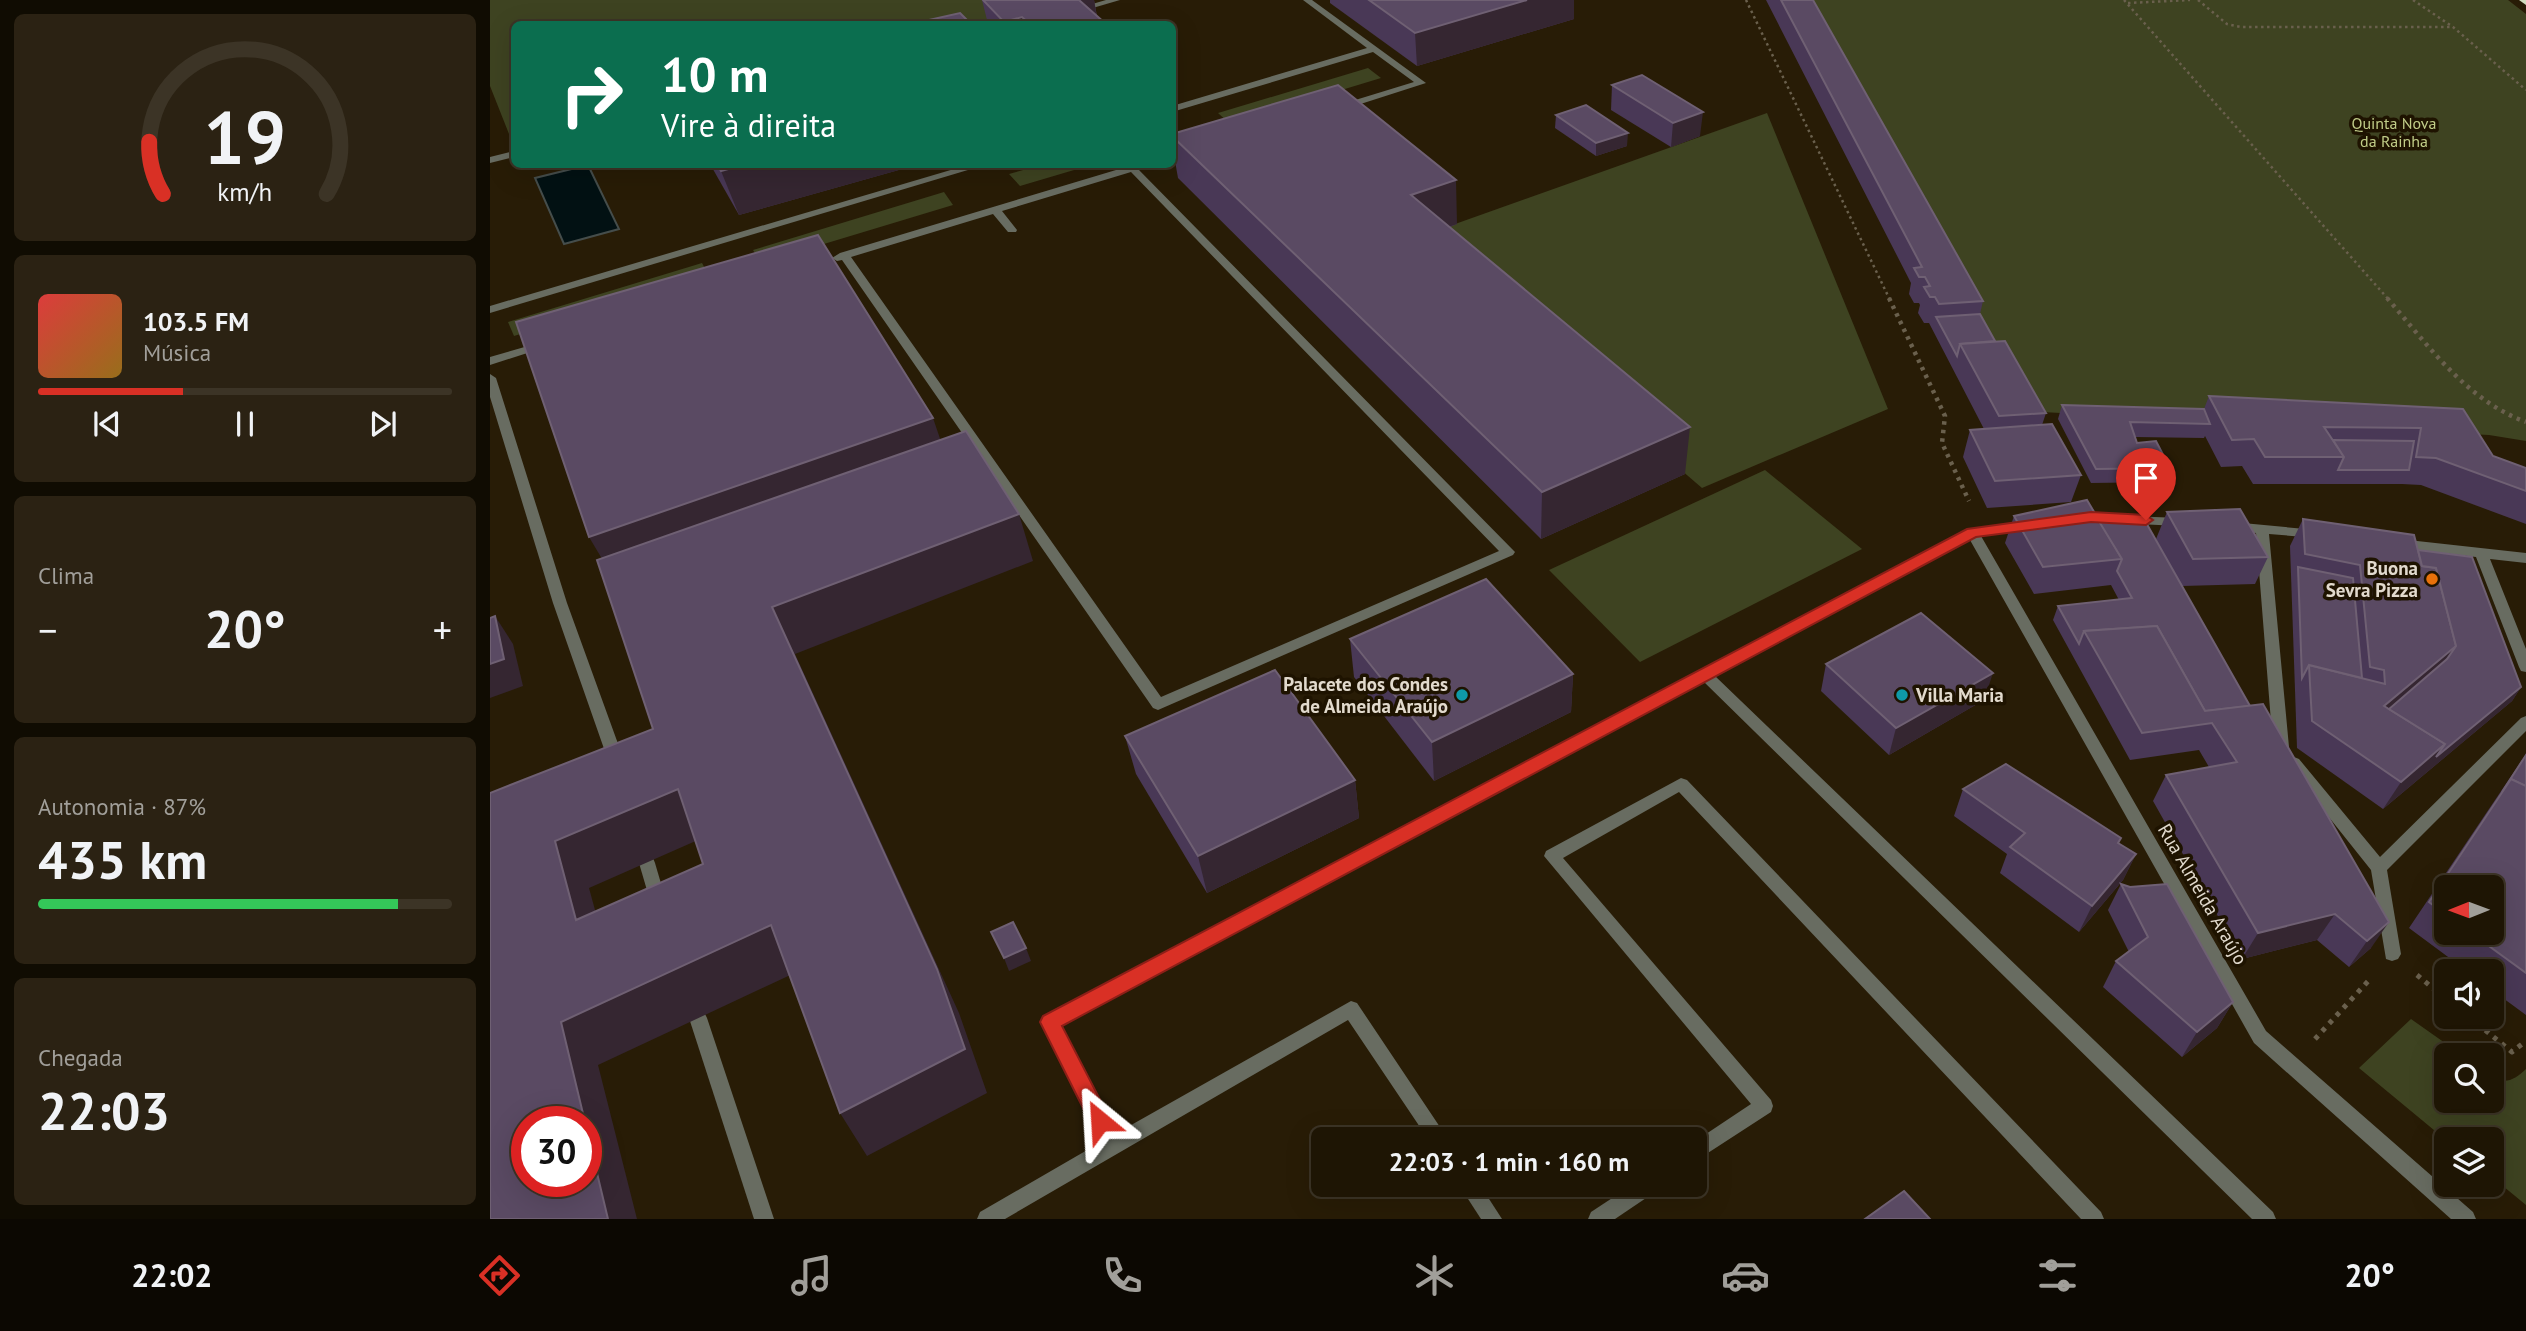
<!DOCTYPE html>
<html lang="pt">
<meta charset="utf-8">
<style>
:root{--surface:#1e1504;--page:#2b2213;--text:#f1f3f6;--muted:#a19f9a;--line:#3c3426;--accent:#d93025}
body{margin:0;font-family:"PT Sans",sans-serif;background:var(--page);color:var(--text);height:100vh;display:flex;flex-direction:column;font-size:26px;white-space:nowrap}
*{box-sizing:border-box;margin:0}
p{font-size:23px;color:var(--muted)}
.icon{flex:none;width:38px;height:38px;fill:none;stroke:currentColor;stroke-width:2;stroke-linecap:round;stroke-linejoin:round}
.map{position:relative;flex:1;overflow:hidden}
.side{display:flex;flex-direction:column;gap:14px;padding:14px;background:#100c02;width:490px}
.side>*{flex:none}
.top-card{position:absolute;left:21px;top:21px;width:665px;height:147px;border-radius:10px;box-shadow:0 7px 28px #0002,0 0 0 2px var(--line);background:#0b6e4f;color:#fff;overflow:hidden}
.needle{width:46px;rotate:269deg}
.controls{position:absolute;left:1944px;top:875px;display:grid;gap:14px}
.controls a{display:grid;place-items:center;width:70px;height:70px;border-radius:10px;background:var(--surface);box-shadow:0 7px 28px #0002,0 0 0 2px var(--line);font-size:35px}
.speed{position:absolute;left:21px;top:1106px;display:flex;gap:14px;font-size:35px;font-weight:700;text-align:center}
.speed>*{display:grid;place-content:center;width:91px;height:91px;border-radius:50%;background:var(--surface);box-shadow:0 7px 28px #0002,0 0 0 2px var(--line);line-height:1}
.speed .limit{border:10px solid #d22;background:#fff;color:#111}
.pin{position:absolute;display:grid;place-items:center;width:60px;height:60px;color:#fff;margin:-72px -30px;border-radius:50% 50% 50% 0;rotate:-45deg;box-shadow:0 0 7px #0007}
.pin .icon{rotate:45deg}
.me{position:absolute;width:77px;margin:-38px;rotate:333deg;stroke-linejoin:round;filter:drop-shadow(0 0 5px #0008)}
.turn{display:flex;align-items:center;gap:24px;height:147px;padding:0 35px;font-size:32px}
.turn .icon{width:91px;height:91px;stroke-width:2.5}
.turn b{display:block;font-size:49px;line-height:60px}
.big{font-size:52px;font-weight:800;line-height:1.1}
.side .tile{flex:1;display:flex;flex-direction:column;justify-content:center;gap:10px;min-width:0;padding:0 24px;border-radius:10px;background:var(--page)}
.side .dial{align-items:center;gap:0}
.dial svg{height:182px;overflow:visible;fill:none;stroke:var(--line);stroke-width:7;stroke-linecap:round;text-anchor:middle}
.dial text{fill:var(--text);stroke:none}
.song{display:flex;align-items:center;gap:21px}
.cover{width:84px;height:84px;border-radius:10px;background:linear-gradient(135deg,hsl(0 70% 55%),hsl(40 70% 35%))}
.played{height:7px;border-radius:4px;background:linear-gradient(90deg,var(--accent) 35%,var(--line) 35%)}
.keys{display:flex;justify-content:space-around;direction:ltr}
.heat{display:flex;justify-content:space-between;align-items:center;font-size:38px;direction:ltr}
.charge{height:10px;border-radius:5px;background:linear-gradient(90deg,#34c759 87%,var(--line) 0)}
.trip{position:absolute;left:821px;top:1127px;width:396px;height:70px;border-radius:10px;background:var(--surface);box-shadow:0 7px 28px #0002,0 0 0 2px var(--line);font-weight:800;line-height:70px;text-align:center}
.dock{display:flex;height:112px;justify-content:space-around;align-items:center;background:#0c0802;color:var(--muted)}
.dock .icon{width:49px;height:49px}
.dock .active{color:var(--accent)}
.dock b{font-size:32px;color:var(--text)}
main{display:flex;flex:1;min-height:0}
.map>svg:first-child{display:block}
.green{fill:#3e4321}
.water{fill:#021113;stroke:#454d4b;stroke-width:2}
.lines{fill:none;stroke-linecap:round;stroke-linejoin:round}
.path-far2{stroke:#6a604d;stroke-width:2.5;stroke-dasharray:2.5 3.5;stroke-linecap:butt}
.path-far1{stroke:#6a604d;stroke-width:4.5;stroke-dasharray:3.5 5;stroke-linecap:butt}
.path{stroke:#6a604d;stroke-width:5;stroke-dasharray:4.5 6;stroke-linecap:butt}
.lane{fill:#686c61;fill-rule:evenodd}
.street{fill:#686c61;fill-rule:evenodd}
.highway{fill:#d1dbbf;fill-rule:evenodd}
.wall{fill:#493856;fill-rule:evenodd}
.shaded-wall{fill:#352631}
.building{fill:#5a4a63;stroke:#6f6073;stroke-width:2;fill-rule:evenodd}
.route{fill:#d93025;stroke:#8d1f18;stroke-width:2}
.food-dot{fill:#e8710a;stroke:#1e1300;stroke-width:2.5}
.culture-dot{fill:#0f9aa8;stroke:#1e1300;stroke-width:2.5}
.labels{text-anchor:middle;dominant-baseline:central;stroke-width:7;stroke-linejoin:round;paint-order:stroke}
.far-park-label{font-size:16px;fill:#c1cd88;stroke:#1e1300}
.poi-label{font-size:19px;font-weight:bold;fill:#e2dacd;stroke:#1e1300;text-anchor:end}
.street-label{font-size:19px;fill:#e2dacd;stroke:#1e1300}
</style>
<main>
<section class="side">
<div class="tile dial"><svg viewBox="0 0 100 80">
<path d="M14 69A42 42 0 1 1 86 69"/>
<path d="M14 69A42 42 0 0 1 8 46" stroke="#d93025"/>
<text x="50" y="56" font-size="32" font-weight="700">19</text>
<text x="50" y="72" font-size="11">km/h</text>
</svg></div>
<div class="tile">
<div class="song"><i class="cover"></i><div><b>103.5 FM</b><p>Música</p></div></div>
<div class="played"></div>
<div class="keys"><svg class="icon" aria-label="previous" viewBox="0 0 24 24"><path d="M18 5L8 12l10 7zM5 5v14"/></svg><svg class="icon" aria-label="pause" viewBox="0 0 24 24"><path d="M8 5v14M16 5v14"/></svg><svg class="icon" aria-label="next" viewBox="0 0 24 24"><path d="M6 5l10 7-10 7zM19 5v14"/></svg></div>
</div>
<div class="tile"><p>Clima</p>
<div class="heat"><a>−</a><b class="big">20°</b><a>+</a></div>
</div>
<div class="tile"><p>Autonomia · 87%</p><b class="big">435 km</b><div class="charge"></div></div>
<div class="tile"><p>Chegada</p><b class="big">22:03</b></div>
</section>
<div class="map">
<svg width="2036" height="1219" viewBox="0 0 2036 1219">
<rect width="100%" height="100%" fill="#281c06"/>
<g class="green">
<path d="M0,0h578v1l-96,23h-458v114l-3,1 -21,-53z"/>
<path d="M1307,0h711l18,14v427l-37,-6 -467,-24z"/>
<path d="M878,68l13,10 -151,46 -12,-11z"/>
<path d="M1277,113l121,296 -186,79 -289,-249z"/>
<path d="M551,165v-1l50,1 -71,21 -11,-12z"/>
<path d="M454,192l9,13 -192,58 -8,-13z"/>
<path d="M212,263l7,13 -195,60 -6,-14z"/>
<path d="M1275,470l97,79 -222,113 -91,-92z"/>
<path d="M1921,1019l51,36h-16v46h46v-25c13,10 23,3 34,-7v136l-34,-28v-38l-46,1 -87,-72z"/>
</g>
<path class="water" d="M98,165l31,64 -55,15 -29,-66z"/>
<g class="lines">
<g class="path-far2">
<path d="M1256,0l144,300"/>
<path d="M1634,0l265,300"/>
<path d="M1708,0l29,24 14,3h212"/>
<path d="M1923,0l40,27 73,63"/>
<path d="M1638,3l62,-3"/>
</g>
<g class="path-far1">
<path d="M1399,298l56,118 -3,27 27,58"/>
<path d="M1897,298c41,47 79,102 139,124"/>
</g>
<g class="path">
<path d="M1927,975l29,24"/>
<path d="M1979,1017l43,35 14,-11"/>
<path d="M1825,1039l56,-61"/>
</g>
<g class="lane">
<path d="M616,0h14l-41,12 -4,-3z"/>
<path d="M813,0h9l114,83 -81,26h-6v-4l75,-23 -41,-30 -201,60v-6l195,-58z"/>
<path d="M24,151v6l-24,6v-6z"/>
<path d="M481,164h17l-498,149v-7z"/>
<path d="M646,164h17l-14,6 376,382 -2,3 -355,155 -5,-2 -311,-448 -5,1 -5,-3 8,-5zM641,172l368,379 -338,146 -310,-440 142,-43 15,18h8l1,-2 -15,-19z"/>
<path d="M52,342l6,3 -2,2 -56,18v-8z"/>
<path d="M0,374l6,4 71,225 58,160 -3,4 -5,2 -5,-2 -3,-4 -56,-160 -63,-206z"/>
<path d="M157,856l6,2 2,5 12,41 -2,5 -6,2 -6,-2 -2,-5 -12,-41 2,-5z"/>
<path d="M208,1010l6,2 3,6 67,201h-20l-65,-201 3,-6z"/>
</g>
<g class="street">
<path d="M1588,514l102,4 7,4 -7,4 -107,-5 -2,-3z"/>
<path d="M1537,521l7,4 -2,3 -51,8 285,495 207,181 3,7h-25l-197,-176 -284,-503 -255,136 558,536 3,7h-24l-548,-537 -643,343 56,108 234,-132 6,2 91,136h-20l-80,-119 -343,199h-28l3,-7 121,-70 -60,-120 3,-6 924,-486z"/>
<path d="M1742,522l84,8 7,4 -7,4 -47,-4 20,213 -3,4h-10l-3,-4 -17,-214 -29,-4 -2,-3z"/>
<path d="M1909,539l127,14v10l-36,-4 36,90v23l-5,-1 -2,-4 -43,-110 -82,-10 -2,-3z"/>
<path d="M2036,716v15l-139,139 14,84 -3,5 -6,2 -6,-2 -15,-89 -82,-103 -3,-4 3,-4 5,-2 5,2 81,98 141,-139z"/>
<path d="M1191,778l6,2 414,432 3,7h-23l-402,-427 -116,66 208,242 2,6 -2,6 -77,50v-20l57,-38 -207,-248 2,-5z"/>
<path d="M969,1185h21l22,34h-21z"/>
<path d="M1142,1185h26l-3,7 -40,27h-27l3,-7z"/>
</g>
<path class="highway" d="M2029,0h7v5z"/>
</g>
<g class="wall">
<path d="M492,0h112l3,16 9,8h-118z"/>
<path d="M840,0h244v19l-157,47 -87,-63z"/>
<path d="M1276,0h47l170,301 -3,13 15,27 51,72 -4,12 39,50 -10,27 -84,6 -24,-51 7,-27 14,-1 -55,-106h-5l-6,-10 2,-8 -1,-2h-5l-5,-9 2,-11z"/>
<path d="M1122,85l88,51 -29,11 -60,-37z"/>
<path d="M1066,115l71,31 -31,10 -41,-28z"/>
<path d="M682,134l285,90 -7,3 235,247 -144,65 -363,-361 -6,-34z"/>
<path d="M220,164h210l-181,51z"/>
<path d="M1719,396l254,13 30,47 33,12v56l-105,-39 -19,-1h-149l-11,-18 -21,1 -16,-31 -1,2 -69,-1 2,6 33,25 -6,14 -73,1 -33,-64 4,-14 142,4z"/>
<path d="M1677,512l101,45 -13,27 -73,2 68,120 121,242 -22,19 -32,-27 -75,19 -89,-158 13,-26 43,-8 -10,-17 -69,10 -77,-140 5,-14 61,-6 -8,-15 -77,9 -29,-51 9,-27 83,2 72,46 -13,-25z"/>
<path d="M1813,519l115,31 103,137 -9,14 -129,108 -86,-61 -7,-202z"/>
<path d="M860,639l223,35 -2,38 -137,69 -80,-104z"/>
<path d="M1336,664l158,36 -95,55 -68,-64z"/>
<path d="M635,736l230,44 4,38 -152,75 -71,-119z"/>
<path d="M2036,754v261l-34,-25v-19h-25l-58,-43zM1956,887l46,46h-46z"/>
<path d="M1473,789l158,49 -2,5 17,11 -13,26 -44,52 -79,-59 7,-19 -53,-38z"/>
<path d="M1631,884l112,118 -16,26 -35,29 -79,-70 13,-26 13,-9 -21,-42z"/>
</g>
<g class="shaded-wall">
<path d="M588,0h16l4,24z"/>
<path d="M1037,0h47v19l-157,47 -2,-33z"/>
<path d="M532,17l2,7h-19l-1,-2z"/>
<path d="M1213,112l-3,24 -29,11 2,-24z"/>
<path d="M1138,133l-1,13 -31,10v-13z"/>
<path d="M256,164h174l-181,51 -18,-44z"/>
<path d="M966,180l1,44 -44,15 -2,-44z"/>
<path d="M443,418l16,47 -332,119 -28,-47z"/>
<path d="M1200,427l-5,47 -144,65 1,-47z"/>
<path d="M529,514l14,47 -238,93 164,359 28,80 -120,63 -27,-43 -68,-506z"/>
<path d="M5,616l18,28 10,42 -33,12v-34z"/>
<path d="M1966,646l-18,28 -57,48 3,-16z"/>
<path d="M1503,673l-9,27 -95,55 7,-27z"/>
<path d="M1083,674l-2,38 -137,69 -2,-39z"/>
<path d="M2031,687l-9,14 -129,108 18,-27 44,-38z"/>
<path d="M865,780l4,38 -152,75 -9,-37z"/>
<path d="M188,789l29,47 -118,52 21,77 -34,-45 -21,-79z"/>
<path d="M1646,854l-13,26 -44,52 13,-26z"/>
<path d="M1845,914l-18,26 -75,19 16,-26z"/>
<path d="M1899,922l-18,26 -22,19 18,-26z"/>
<path d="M281,925l28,46 -201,94 39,154h-29l-22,-92v-5h-1l-24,-100z"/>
<path d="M536,948l5,13 -22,10 -5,-13z"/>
<path d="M1743,1002l-16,26 -35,29 15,-25z"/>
</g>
<g class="building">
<path d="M493,0h96l27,24h-76l-8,-7 -18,5z"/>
<path d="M879,0h158l-112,33z"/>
<path d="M1291,0h32l170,301 -44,3 -4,-7h-5l-6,-10 6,-1 -5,-9h-6l-5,-9 8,-1z"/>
<path d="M470,13l11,11h-60z"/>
<path d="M1152,75l61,37 -30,11 -61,-38z"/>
<path d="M848,85l118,95 -45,15 279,232 -148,65 -370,-356v-2z"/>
<path d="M1096,105l42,28 -32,10 -40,-28z"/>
<path d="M227,164h29l-25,7z"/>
<path d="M328,235l115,183 -344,119 -73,-215z"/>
<path d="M1490,314l15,27 -35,3 -3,12 -21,-39z"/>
<path d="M1515,341l41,72 -47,3 -39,-72z"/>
<path d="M1719,396l254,13 30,47 33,12v23l-90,-33 -20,-1 5,-29 -97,-1 20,30h-79l-11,-18 -22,1z"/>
<path d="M1572,405l142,4 6,15 -80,-2 7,21 19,-2 14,27 -74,1z"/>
<path d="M1562,424l29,51 -86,6 -25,-51z"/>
<path d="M476,431l53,83 -247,93 165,362 28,80 -125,64 -69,-188 -210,97 24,100h-58v59h59v-54l22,92h-118v-426l163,-64 -56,-169zM188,789l25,75 -127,56 -21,-79z"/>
<path d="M1843,440l81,1 -5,29h-71l6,-13z"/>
<path d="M1597,500l35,59 -79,8 -29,-51z"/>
<path d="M1750,509l28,48 -75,2 -26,-47z"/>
<path d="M1607,518l47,1 106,187 -45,5 -48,-85 -73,5 -5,13 -21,-38 74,-8 -15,-27 5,-12z"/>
<path d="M1813,519l111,16 8,31 14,2 20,78 -72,60 61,38 -44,38 -89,-61 -3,-56 76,19 -1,-14 -14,-3 -10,-102 -55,-11z"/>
<path d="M1928,550l54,7 49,130 -85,70 9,-13 -56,-35 58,-50 9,-13 -20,-78 -14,-2z"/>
<path d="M1808,567l55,11 9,100 -53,-13 -7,13z"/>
<path d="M996,579l87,95 -141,68 -82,-103z"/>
<path d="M1431,613l72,60 -97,55 -70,-64z"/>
<path d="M5,616l9,43 -14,5v-46z"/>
<path d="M1667,626l48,85 58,-7 126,218 -22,19 -32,-27 -77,19 -92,-158 71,-13 -25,-39 -70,10 -58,-102z"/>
<path d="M785,670l80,110 -157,76 -73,-120z"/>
<path d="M2036,755v31l-15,-7 -9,13z"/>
<path d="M1516,764l115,74 -3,5 18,11 -44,52 -82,-59 15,-14 -62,-44z"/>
<path d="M2021,779l15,7v187l-55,-40h21v-46h-46v28l-17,-13z"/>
<path d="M1631,884l9,3 37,-3 66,118 -36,30 -81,-71 32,-24z"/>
<path d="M523,922l13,26 -22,10 -13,-26z"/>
<path d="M1414,1191l26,28h-65z"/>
</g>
<path class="route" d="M1601,512l55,3 7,5 -7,5 -55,-3 -115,15 -914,489 49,95 -3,7 -8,3 -7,-3 -53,-106 3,-6 924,-487z"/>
<circle class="food-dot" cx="1942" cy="579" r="7"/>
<g class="culture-dot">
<circle cx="972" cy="695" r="7"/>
<circle cx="1412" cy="695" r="7"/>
</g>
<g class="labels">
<g class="far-park-label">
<text x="1904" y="123">Quinta Nova<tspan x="1904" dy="18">da Rainha</tspan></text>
</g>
<g class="poi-label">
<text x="1928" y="568">Buona<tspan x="1928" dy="22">Sevra Pizza</tspan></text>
<text x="958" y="684">Palacete dos Condes<tspan x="958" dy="22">de Almeida Araújo</tspan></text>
<text x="1426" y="695" text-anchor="start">Villa Maria</text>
</g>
<g class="street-label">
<text transform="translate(1713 894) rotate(60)">Rua Almeida Araújo</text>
</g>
</g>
</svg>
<div class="controls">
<a><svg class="needle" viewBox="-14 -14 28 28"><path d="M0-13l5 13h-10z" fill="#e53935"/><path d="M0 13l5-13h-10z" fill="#a19f9a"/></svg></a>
<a><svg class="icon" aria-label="sound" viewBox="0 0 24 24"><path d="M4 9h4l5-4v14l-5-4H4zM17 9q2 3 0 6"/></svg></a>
<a><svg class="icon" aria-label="search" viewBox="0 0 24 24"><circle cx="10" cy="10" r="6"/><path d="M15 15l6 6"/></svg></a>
<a><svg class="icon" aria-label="layers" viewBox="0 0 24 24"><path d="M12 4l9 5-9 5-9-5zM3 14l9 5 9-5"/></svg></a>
</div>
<div class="speed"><div class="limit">30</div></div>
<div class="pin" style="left:1656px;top:520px;background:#d93025"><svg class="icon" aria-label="arrive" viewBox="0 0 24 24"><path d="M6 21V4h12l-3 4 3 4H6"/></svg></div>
<svg class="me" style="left:610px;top:1121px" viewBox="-20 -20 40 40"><path d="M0-17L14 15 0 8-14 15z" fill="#d93025" stroke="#fff" stroke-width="4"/></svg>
<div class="trip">22:03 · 1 min · 160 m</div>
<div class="top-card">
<div class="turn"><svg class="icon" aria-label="right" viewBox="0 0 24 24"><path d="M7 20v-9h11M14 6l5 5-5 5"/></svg><div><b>10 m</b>Vire à direita</div></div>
</div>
</div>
</main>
<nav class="dock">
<b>22:02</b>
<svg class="icon active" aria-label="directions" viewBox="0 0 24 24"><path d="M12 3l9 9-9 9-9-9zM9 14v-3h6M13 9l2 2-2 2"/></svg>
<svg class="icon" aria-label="music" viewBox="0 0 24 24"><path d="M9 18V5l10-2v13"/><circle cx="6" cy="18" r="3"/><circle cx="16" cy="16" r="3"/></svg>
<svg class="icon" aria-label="phone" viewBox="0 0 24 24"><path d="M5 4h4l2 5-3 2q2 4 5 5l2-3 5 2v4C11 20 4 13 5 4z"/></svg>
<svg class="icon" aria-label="climate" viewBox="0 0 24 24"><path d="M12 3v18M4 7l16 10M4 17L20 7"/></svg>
<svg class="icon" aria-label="car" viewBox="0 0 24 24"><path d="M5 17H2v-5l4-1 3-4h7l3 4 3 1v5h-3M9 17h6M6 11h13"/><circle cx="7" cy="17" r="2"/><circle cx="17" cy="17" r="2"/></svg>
<svg class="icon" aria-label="filters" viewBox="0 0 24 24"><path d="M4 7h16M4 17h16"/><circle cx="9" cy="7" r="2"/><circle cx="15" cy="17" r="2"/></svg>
<b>20°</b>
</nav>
